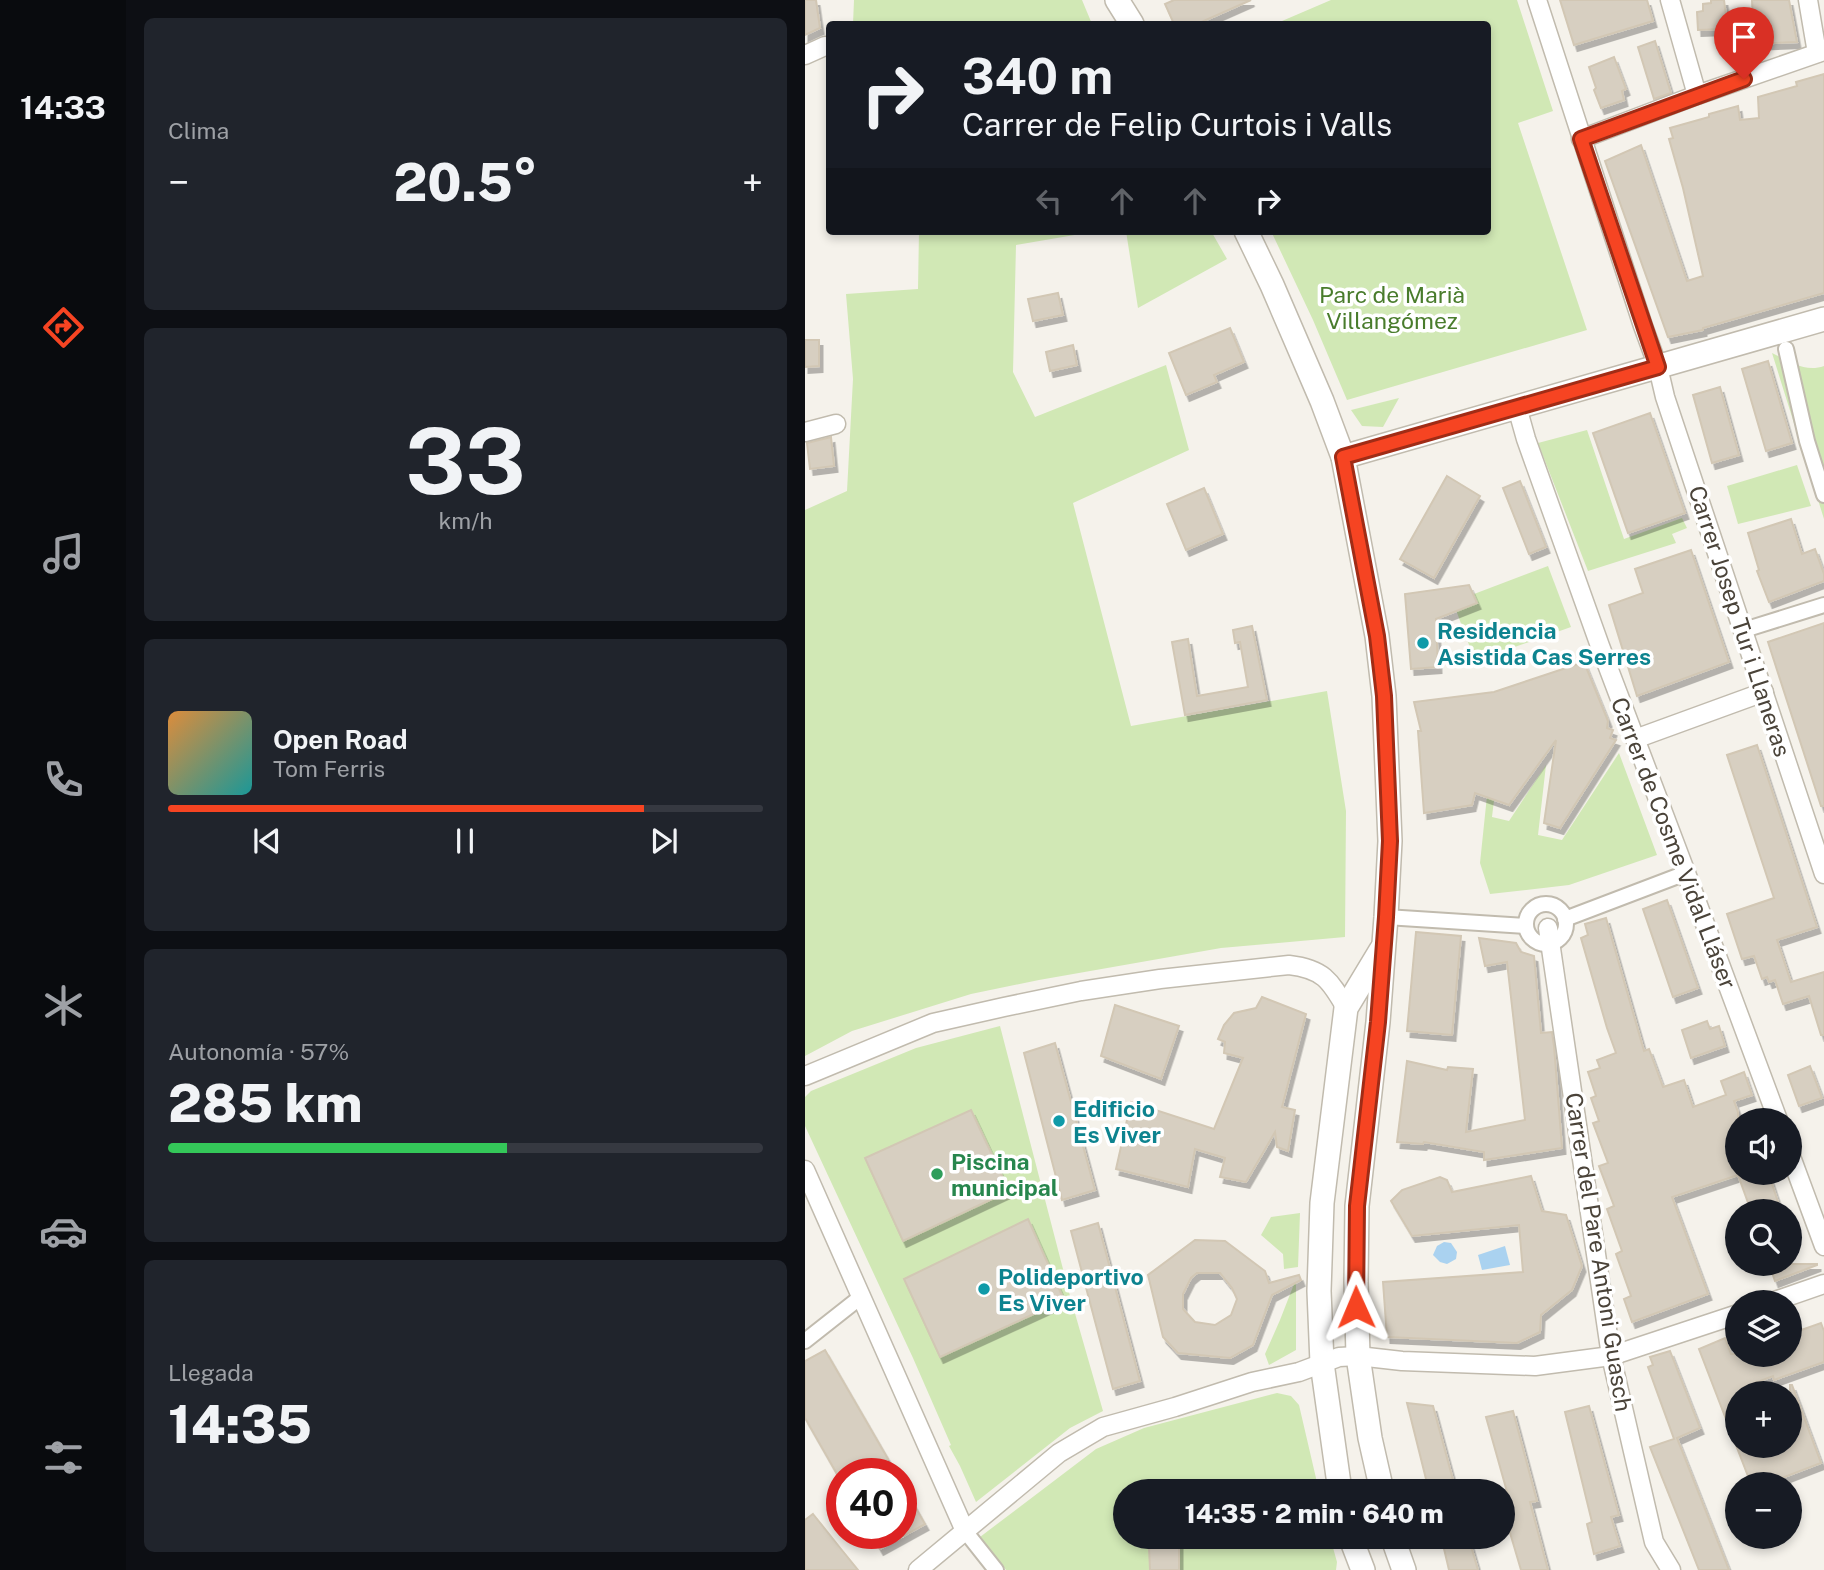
<!DOCTYPE html>
<html lang="es">
<meta charset="utf-8">
<style>
:root{--surface:#171b24;--page:#20242c;--text:#f1f3f6;--muted:#9ea1a6;--line:#363941;--accent:#f64422}
body{margin:0;font-family:"Public Sans",sans-serif;background:var(--page);color:var(--text);height:100vh;display:flex;flex-direction:column;font-size:26px;white-space:nowrap}
*{box-sizing:border-box;margin:0}
p{font-size:23px;color:var(--muted)}
.icon{flex:none;width:38px;height:38px;fill:none;stroke:currentColor;stroke-width:2;stroke-linecap:round;stroke-linejoin:round}
.map{position:relative;flex:1;overflow:hidden}
.side{display:flex;flex-direction:column;gap:18px;padding:18px;background:#0d0f14;width:679px}
.side>*{flex:none}
.top-card{position:absolute;left:21px;top:21px;width:665px;height:214px;border-radius:7px;box-shadow:0 4px 10px #0003;background:#171b24;color:var(--text);overflow:hidden}
.fabs{position:absolute;left:920px;top:1108px;display:grid;gap:14px}
.fabs a{display:grid;place-items:center;width:77px;height:77px;border-radius:50%;background:var(--surface);box-shadow:0 4px 10px #0003;font-size:35px}
.speed{position:absolute;left:21px;top:1458px;display:flex;gap:14px;font-size:35px;font-weight:700;text-align:center}
.speed>*{display:grid;place-content:center;width:91px;height:91px;border-radius:50%;background:var(--surface);box-shadow:0 4px 10px #0003;line-height:1}
.speed .limit{border:10px solid #d22;background:#fff;color:#111}
.pin{position:absolute;display:grid;place-items:center;width:60px;height:60px;color:#fff;margin:-72px -30px;border-radius:50% 50% 50% 0;rotate:-45deg;box-shadow:0 0 7px #0007}
.pin .icon{rotate:45deg}
.me{position:absolute;width:77px;margin:-38px;rotate:359deg;stroke-linejoin:round;filter:drop-shadow(0 0 5px #0008)}
.turn{display:flex;align-items:center;gap:24px;height:147px;padding:0 21px;font-size:32px}
.turn .icon{width:91px;height:91px;stroke-width:2.5}
.turn b{display:block;font-size:49px;line-height:60px}
.lanes{display:flex;align-items:center;height:66px;padding:0 21px;background:#0003;justify-content:center;gap:35px;direction:ltr}
.lanes .off{opacity:.35}
.big{font-size:52px;font-weight:800;line-height:1.1}
.side .widget{flex:1;display:flex;flex-direction:column;justify-content:center;gap:10px;min-width:0;padding:0 24px;border-radius:10px;background:var(--page)}
.side .dial{align-items:center;gap:0}
.dial b{font-size:91px;line-height:1}
.song{display:flex;align-items:center;gap:21px}
.cover{width:84px;height:84px;border-radius:10px;background:linear-gradient(135deg,hsl(30 70% 55%),hsl(180 70% 35%))}
.played{height:7px;border-radius:4px;background:linear-gradient(90deg,var(--accent) 80%,var(--line) 80%)}
.keys{display:flex;justify-content:space-around;direction:ltr}
.heat{display:flex;justify-content:space-between;align-items:center;font-size:38px;direction:ltr}
.charge{height:10px;border-radius:5px;background:linear-gradient(90deg,#34c759 57%,var(--line) 0)}
.trip{position:absolute;left:308px;top:1479px;width:402px;height:70px;border-radius:35px;background:var(--surface);box-shadow:0 4px 10px #0003;font-weight:800;line-height:70px;text-align:center}
main{display:flex;flex:1;min-height:0}
.dock{display:flex;flex-direction:column;width:126px;justify-content:space-around;align-items:center;background:#090b0e;color:var(--muted)}
.dock .icon{width:49px;height:49px}
.dock .on{color:var(--accent)}
.dock b{font-size:32px;color:var(--text)}
.map>svg:first-child{display:block}
.green{fill:#d1e8b5}
.water{fill:#aad2f0}
.building{fill:#d7cfc1;stroke:#d2c7b4;stroke-width:2;fill-rule:evenodd;filter:url(#shadow)}
.lines{fill:none;stroke-linecap:round;stroke-linejoin:round}
.pedestrian-casing{stroke:#c1bbae;stroke-width:18}
.minor-casing{stroke:#c1bbae;stroke-width:21}
.tertiary-casing{stroke:#c1bbae;stroke-width:26}
.pedestrian{stroke:#fff;stroke-width:14}
.minor{stroke:#fff;stroke-width:18}
.tertiary{stroke:#fff;stroke-width:23}
.route-casing{stroke:#a02c16;stroke-width:18}
.route{stroke:#f64422;stroke-width:12}
.culture-dot{fill:#0f9aa8;stroke:#fff;stroke-width:2.5}
.leisure-dot{fill:#2e9e5b;stroke:#fff;stroke-width:2.5}
.labels{text-anchor:middle;dominant-baseline:central;stroke-width:7;stroke-linejoin:round;paint-order:stroke}
.park-label{font-size:23px;fill:#497c2c;stroke:#fff}
.street-label{font-size:23px;fill:#4a4339;stroke:#fff}
.culture-label{font-size:23px;font-weight:bold;fill:#0d838f;stroke:#fff;text-anchor:start}
.leisure-label{font-size:23px;font-weight:bold;fill:#27864d;stroke:#fff;text-anchor:start}
</style>
<main>
<nav class="dock">
<b>14:33</b>
<svg class="icon on" aria-label="directions" viewBox="0 0 24 24"><path d="M12 3l9 9-9 9-9-9zM9 14v-3h6M13 9l2 2-2 2"/></svg>
<svg class="icon" aria-label="music" viewBox="0 0 24 24"><path d="M9 18V5l10-2v13"/><circle cx="6" cy="18" r="3"/><circle cx="16" cy="16" r="3"/></svg>
<svg class="icon" aria-label="phone" viewBox="0 0 24 24"><path d="M5 4h4l2 5-3 2q2 4 5 5l2-3 5 2v4C11 20 4 13 5 4z"/></svg>
<svg class="icon" aria-label="climate" viewBox="0 0 24 24"><path d="M12 3v18M4 7l16 10M4 17L20 7"/></svg>
<svg class="icon" aria-label="car" viewBox="0 0 24 24"><path d="M5 17H2v-5l4-1 3-4h7l3 4 3 1v5h-3M9 17h6M6 11h13"/><circle cx="7" cy="17" r="2"/><circle cx="17" cy="17" r="2"/></svg>
<svg class="icon" aria-label="filters" viewBox="0 0 24 24"><path d="M4 7h16M4 17h16"/><circle cx="9" cy="7" r="2"/><circle cx="15" cy="17" r="2"/></svg>
</nav>
<section class="side">
<div class="widget"><p>Clima</p>
<div class="heat"><a>−</a><b class="big">20.5°</b><a>+</a></div>
</div>
<div class="widget dial"><b>33</b><p>km/h</p></div>
<div class="widget">
<div class="song"><i class="cover"></i><div><b>Open Road</b><p>Tom Ferris</p></div></div>
<div class="played"></div>
<div class="keys"><svg class="icon" aria-label="previous" viewBox="0 0 24 24"><path d="M18 5L8 12l10 7zM5 5v14"/></svg><svg class="icon" aria-label="pause" viewBox="0 0 24 24"><path d="M8 5v14M16 5v14"/></svg><svg class="icon" aria-label="next" viewBox="0 0 24 24"><path d="M6 5l10 7-10 7zM19 5v14"/></svg></div>
</div>
<div class="widget"><p>Autonomía · 57%</p><b class="big">285 km</b><div class="charge"></div></div>
<div class="widget"><p>Llegada</p><b class="big">14:35</b></div>
</section>
<div class="map">
<svg width="1019" height="1570" viewBox="0 0 1019 1570">
<defs>
<filter id="shadow"><feDropShadow dx="3.5" dy="6" stdDeviation="0" flood-color="#0004"/></filter>
</defs>
<rect width="100%" height="100%" fill="#f5f2eb"/>
<g class="green">
<path d="M49,0h228l10,24h-239z"/>
<path d="M526,0h186l36,111 -35,12 69,207 -240,70 -34,-80 -42,-89h216v-207h-212z"/>
<path d="M114,231h179l-82,14 -3,127 22,45 131,-52 23,85 -116,53 58,223 196,-35 19,120 -1,126 -124,11 -182,32 -68,14 -119,37 -47,25v-546l42,-19 6,-112 -7,-85 72,-5z"/>
<path d="M321,231h85l16,28 -89,49z"/>
<path d="M967,353c17,8 33,20 52,13v153z"/>
<path d="M594,398l-16,29 -21,-1 -11,-16z"/>
<path d="M782,430l37,109 58,-21 5,10 -15,6 4,9 -88,28 -50,-128z"/>
<path d="M992,465l14,41 -73,18 -11,-38z"/>
<path d="M743,566l23,61 -96,34 -22,-59z"/>
<path d="M695,750l-8,67 17,4 37,-56 -8,70 24,5 57,-87 38,102 -88,30 -79,9 -10,-31 10,-96z"/>
<path d="M195,1026l70,270 33,115 -33,17 -94,74 -16,-36 -11,-20 2,-1 -38,-87 -108,-232v-29l6,-6 105,-43z"/>
<path d="M495,1213l-2,54 -14,2 -1,-15 -22,-19 10,-18z"/>
<path d="M491,1279v71l-27,15 -4,-11 15,-34z"/>
<path d="M472,1393l14,3 8,9 20,86h-194v45l205,1 7,25 -1,8h-330l-26,-33 116,-88 48,-21z"/>
</g>
<g class="water">
<path d="M639,1242l7,1 6,9 -1,7 -9,5 -7,-2 -7,-7 4,-9z"/>
<path d="M700,1246l5,19 -28,5 -4,-15z"/>
</g>
<g class="building">
<path d="M0,0h11l4,28 -15,7z"/>
<path d="M369,0h77l-54,24h-23l-9,-20z"/>
<path d="M755,0h87l6,21 -79,24z"/>
<path d="M906,0h13l3,24 -4,1v4l-25,1 -1,-18 6,-1v-7l8,-1z"/>
<path d="M947,0h37l8,42 -43,2z"/>
<path d="M850,41l16,52 -17,6 -16,-52z"/>
<path d="M809,57l12,32 -4,2 2,9 -23,8 -7,-18 2,-2 -7,-21z"/>
<path d="M1019,74v219l-121,35v2l-35,7 -63,-176 36,-16 46,136 16,-5 -20,-88 -14,-49 4,-1 -3,-10 39,-11v-3l29,-8 2,14 19,-2 -1,-21 39,-11 -1,-4z"/>
<path d="M253,293l5,22 -30,6 -5,-22z"/>
<path d="M425,328l14,34 -30,13 3,7 -31,13 -17,-42z"/>
<path d="M0,340h14v26l-14,1z"/>
<path d="M268,345l4,20 -27,6 -4,-19z"/>
<path d="M963,361l24,82 -26,8 -24,-82z"/>
<path d="M915,387l19,68 -27,8 -19,-68z"/>
<path d="M845,413l35,100 -57,20 -35,-100z"/>
<path d="M26,437l3,29 -24,3 -3,-26z"/>
<path d="M642,476l33,20 -46,82 -34,-19z"/>
<path d="M715,481l26,66 -17,7 -26,-66z"/>
<path d="M399,488l19,46 -37,16 -19,-46z"/>
<path d="M986,519l11,35 13,-5 9,25v7l-55,21 -12,-31 2,-1 -11,-37z"/>
<path d="M886,550l38,112 -92,34 -28,-91 34,-12 -8,-24z"/>
<path d="M664,585l8,18 -41,16 2,48 -27,2 -6,-75z"/>
<path d="M1019,623v183h-3l-53,-164z"/>
<path d="M447,626l15,74 -82,15 -13,-73 16,-3 9,57 51,-9 -8,-45 -5,1 -2,-13z"/>
<path d="M779,662l24,59 -1,7 6,2 -3,8 6,2 -56,88 -16,-5 12,-83 -47,65 -34,-12 -3,12 -48,8 -6,-82h3l-7,-29 80,-10z"/>
<path d="M952,745l60,182 -40,13 14,42 33,-10v63h-3l-12,-39 -26,8 -8,-24 -6,2 -2,-5 -5,2 -8,-23 -12,3 -15,-45 47,-16 -47,-143z"/>
<path d="M862,900l31,88 -25,9 -30,-88z"/>
<path d="M801,918l38,133 5,-2 14,38 21,-7 9,27 33,-12 -5,-14 23,-9 8,23 -18,6 4,11v60h30l13,39h-30l-13,-36 -66,22 36,97 -76,28 -8,-23 7,-3 -15,-42 6,-3 -15,-42 7,-3 -15,-40 9,-3 -15,-40 6,-2 -8,-23 5,-2 -8,-24 12,-4 -3,-8 19,-7 -9,-25 -26,-90 7,-3 -3,-11z"/>
<path d="M611,932l45,4 -9,99 -45,-4z"/>
<path d="M674,938l37,5 5,9 13,4 7,77 11,-1 2,14 8,102 -78,12v-8l-60,-10 -1,2 -26,-2 10,-81 40,9 1,-3 25,2 -7,63 59,-12 -18,-158 -22,4z"/>
<path d="M457,997l44,17 -24,93 13,3 -7,41 -11,-4 -2,-15 -29,50 -26,-5 5,-19 -30,-9 -7,38 -72,-18 15,-67 83,27 29,-71 -19,-5 1,-11 -7,-3 6,-14 10,-12 22,-5z"/>
<path d="M310,1005l64,21 -18,53 -60,-23z"/>
<path d="M902,1021l3,8 9,-3 6,20 -34,12 -9,-28z"/>
<path d="M250,1043l40,147 -33,10 -38,-147z"/>
<path d="M1005,1066l12,32 -23,8 -11,-31z"/>
<path d="M166,1110l38,81 -106,50 -38,-83z"/>
<path d="M726,1176l11,35 24,4 16,51 -10,24 -31,25 -1,17 -23,11 -130,-6 -4,-55 140,-10 -4,-47 -107,11 -21,-35 11,-11 38,-13 7,3 5,12z"/>
<path d="M223,1219l36,81 -124,57 -36,-78z"/>
<path d="M293,1223l42,158 -27,8 -42,-158z"/>
<path d="M390,1240l30,1 40,30 4,12 30,-8 2,5 -29,15 -19,50 -23,13 -52,-5 -15,-16 -15,-62zM392,1273h23l12,15 5,11 -6,16 -16,10 -20,-3 -12,-13v-15l8,-16z"/>
<path d="M964,1264h48v1l-42,16z"/>
<path d="M1016,1323l3,8v31l-50,18 -1,-4 -29,11 2,6h-8v53h52v-61h2l29,78 -42,16 2,5h-30l-52,-135 26,-11 6,16h59v-20z"/>
<path d="M20,1350l63,109 -25,15h-26l-32,-56v-57z"/>
<path d="M865,1351l30,77 -23,10 52,132h-30l-49,-123 24,-8 -26,-72 5,-2 -3,-8z"/>
<path d="M602,1403l26,3 23,85h-27z"/>
<path d="M784,1406l30,109 -8,2 9,29 -26,8 -7,-30 5,-2 -27,-110z"/>
<path d="M708,1411l24,90 -7,1 18,68h-27l-18,-61 8,-3 -25,-89z"/>
<path d="M96,1482l24,42 -45,25 -9,-16h30z"/>
<path d="M8,1514l28,35 17,21h-53v-50z"/>
<path d="M348,1536h26v34h-29l-1,-23h5z"/>
<path d="M636,1536h27l10,34h-29z"/>
</g>
<g class="lines">
<defs>
<g id="pedestrian">
<path d="M981,349l21,92 17,54"/>
<path d="M939,630l80,-25"/>
<circle cx="741" cy="924" r="20"/>
<path d="M581,917l140,9"/>
<path d="M760,919l121,-46"/>
<path d="M0,1341l57,-45"/>
<path d="M160,1531l31,39"/>
</g>
<g id="minor">
<path d="M732,0l106,326 15,41 7,30 159,477"/>
<path d="M865,0l27,95"/>
<path d="M1003,0l9,53"/>
<path d="M0,55l20,-9"/>
<path d="M776,139l116,-44 127,-44"/>
<path d="M712,407l9,32 74,207 86,227 92,247"/>
<path d="M0,432l31,-8"/>
<path d="M830,739l129,-47"/>
<path d="M743,928l63,428 43,186 17,28"/>
<path d="M0,1076l128,-53 71,-16 77,-16 79,-12 129,-14c34,4 41,15 57,43"/>
<path d="M985,1154l34,92"/>
<path d="M0,1170l160,361"/>
<path d="M967,1302l52,-18"/>
<path d="M113,1570l141,-117 44,-26 72,-20 77,-25 47,-10 40,-15 19,-1 44,5 133,5 76,-10 127,-42"/>
</g>
<g id="tertiary">
<path d="M312,0l15,24"/>
<path d="M441,231l26,54 50,116 21,56 34,179 7,60 6,145 -4,76 -8,105 -21,184 -1,76 2,74 12,82 12,53"/>
<path d="M538,457l481,-138"/>
<path d="M535,1491l-18,-128 -3,-72 3,-88 24,-195 35,-58"/>
<path d="M545,1536l13,34"/>
<path d="M587,1536l12,34"/>
</g>
</defs>
<use href="#pedestrian" class="pedestrian-casing"/>
<use href="#minor" class="minor-casing"/>
<use href="#tertiary" class="tertiary-casing"/>
<use href="#pedestrian" class="pedestrian"/>
<use href="#minor" class="minor"/>
<use href="#tertiary" class="tertiary"/>
</g>
<g class="lines">
<defs>
<path id="route" d="M551,1307l1,-101 21,-184 8,-105 4,-76 -6,-145 -7,-60 -34,-179 315,-90 -77,-228 163,-60"/>
</defs>
<use href="#route" class="route-casing"/>
<use href="#route" class="route"/>
</g>
<g class="culture-dot">
<circle cx="618" cy="643" r="7"/>
<circle cx="254" cy="1121" r="7"/>
<circle cx="179" cy="1289" r="7"/>
</g>
<circle class="leisure-dot" cx="132" cy="1174" r="7"/>
<g class="labels">
<g class="park-label">
<text x="587" y="294">Parc de Marià<tspan x="587" dy="26">Villangómez</tspan></text>
</g>
<g class="street-label">
<text transform="translate(935 621) rotate(72)">Carrer Josep Tur i Llaneras</text>
<text transform="translate(869 843) rotate(69)">Carrer de Cosme Vidal Lláser</text>
<text transform="translate(794 1252) rotate(81)">Carrer del Pare Antoni Guasch</text>
</g>
<g class="culture-label">
<text x="632" y="630">Residencia<tspan x="632" dy="26">Asistida Cas Serres</tspan></text>
<text x="268" y="1108">Edificio<tspan x="268" dy="26">Es Viver</tspan></text>
<text x="193" y="1276">Polideportivo<tspan x="193" dy="26">Es Viver</tspan></text>
</g>
<g class="leisure-label">
<text x="146" y="1161">Piscina<tspan x="146" dy="26">municipal</tspan></text>
</g>
</g>
</svg>
<div class="fabs">
<a><svg class="icon" aria-label="sound" viewBox="0 0 24 24"><path d="M4 9h4l5-4v14l-5-4H4zM17 9q2 3 0 6"/></svg></a>
<a><svg class="icon" aria-label="search" viewBox="0 0 24 24"><circle cx="10" cy="10" r="6"/><path d="M15 15l6 6"/></svg></a>
<a><svg class="icon" aria-label="layers" viewBox="0 0 24 24"><path d="M12 4l9 5-9 5-9-5zM3 14l9 5 9-5"/></svg></a>
<a>+</a>
<a>−</a>
</div>
<div class="speed"><div class="limit">40</div></div>
<div class="pin" style="left:939px;top:79px;background:#d93025"><svg class="icon" aria-label="arrive" viewBox="0 0 24 24"><path d="M6 21V4h12l-3 4 3 4H6"/></svg></div>
<svg class="me" style="left:551px;top:1307px" viewBox="-20 -20 40 40"><path d="M0-17L14 15 0 8-14 15z" fill="#f64422" stroke="#fff" stroke-width="4"/></svg>
<div class="trip">14:35 · 2 min · 640 m</div>
<div class="top-card">
<div class="turn"><svg class="icon" aria-label="right" viewBox="0 0 24 24"><path d="M7 20v-9h11M14 6l5 5-5 5"/></svg><div><b>340 m</b>Carrer de Felip Curtois i Valls</div></div>
<div class="lanes"><svg class="icon off" aria-label="left" viewBox="0 0 24 24"><path d="M17 20v-9H6M10 6l-5 5 5 5"/></svg><svg class="icon off" aria-label="ahead" viewBox="0 0 24 24"><path d="M12 20V5M6 11l6-6 6 6"/></svg><svg class="icon off" aria-label="ahead" viewBox="0 0 24 24"><path d="M12 20V5M6 11l6-6 6 6"/></svg><svg class="icon" aria-label="right" viewBox="0 0 24 24"><path d="M7 20v-9h11M14 6l5 5-5 5"/></svg></div>
</div>
</div>
</main>
